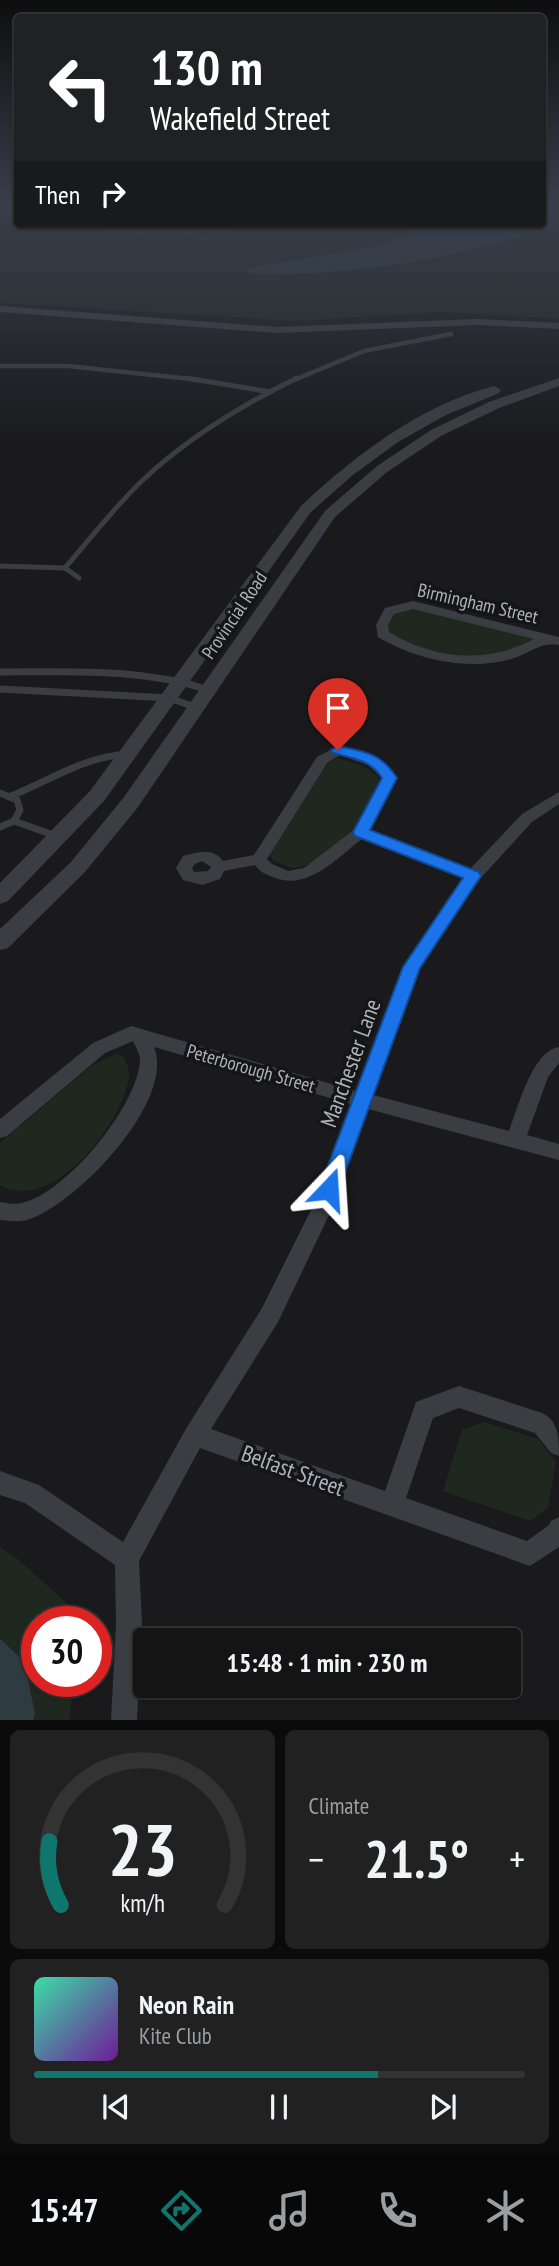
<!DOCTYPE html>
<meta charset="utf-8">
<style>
:root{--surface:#141415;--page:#212122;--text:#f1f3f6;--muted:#9d9ea0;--line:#333334;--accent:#0f766e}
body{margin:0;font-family:"PT Sans Narrow",sans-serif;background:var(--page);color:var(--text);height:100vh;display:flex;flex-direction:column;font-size:26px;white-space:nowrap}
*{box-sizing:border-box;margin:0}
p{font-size:23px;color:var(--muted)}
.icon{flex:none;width:38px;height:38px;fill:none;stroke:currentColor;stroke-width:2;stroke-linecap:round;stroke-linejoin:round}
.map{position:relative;height:1720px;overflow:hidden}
.side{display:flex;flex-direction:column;gap:10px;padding:10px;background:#0b0b0c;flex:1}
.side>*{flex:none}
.top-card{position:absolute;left:14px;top:14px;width:532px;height:214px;border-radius:7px;box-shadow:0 2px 5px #0004,0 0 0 2px var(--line);background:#202124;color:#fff;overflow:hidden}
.speed{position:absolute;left:21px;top:1606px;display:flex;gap:14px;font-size:35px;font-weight:700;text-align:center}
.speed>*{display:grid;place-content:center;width:91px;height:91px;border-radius:50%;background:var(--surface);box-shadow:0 2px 5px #0004,0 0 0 2px var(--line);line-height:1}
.speed .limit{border:10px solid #d22;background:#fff;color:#111}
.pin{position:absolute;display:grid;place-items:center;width:60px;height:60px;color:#fff;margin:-72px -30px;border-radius:50% 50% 50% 0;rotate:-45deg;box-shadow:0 0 7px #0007}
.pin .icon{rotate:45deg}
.me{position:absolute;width:77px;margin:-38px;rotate:20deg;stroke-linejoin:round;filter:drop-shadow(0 0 5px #0008)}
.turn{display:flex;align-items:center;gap:24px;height:147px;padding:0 21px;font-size:32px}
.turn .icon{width:91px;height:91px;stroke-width:2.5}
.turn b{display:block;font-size:49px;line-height:60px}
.then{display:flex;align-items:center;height:66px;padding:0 21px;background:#0003;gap:14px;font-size:26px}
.big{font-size:52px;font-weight:700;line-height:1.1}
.side .card{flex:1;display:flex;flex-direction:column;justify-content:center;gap:10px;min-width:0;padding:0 24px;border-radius:10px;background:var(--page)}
.side .dial{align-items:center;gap:0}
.dial svg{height:182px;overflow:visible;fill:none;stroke:var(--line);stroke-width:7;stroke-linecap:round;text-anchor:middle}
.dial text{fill:var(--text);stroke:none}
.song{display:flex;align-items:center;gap:21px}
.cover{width:84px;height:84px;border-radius:10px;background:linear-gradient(135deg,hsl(160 70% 55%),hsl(280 70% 35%))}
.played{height:7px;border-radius:4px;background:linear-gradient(90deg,var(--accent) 70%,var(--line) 70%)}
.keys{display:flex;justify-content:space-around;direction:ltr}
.heat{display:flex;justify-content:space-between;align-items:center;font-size:38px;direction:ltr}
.side .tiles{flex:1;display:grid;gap:10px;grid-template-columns:1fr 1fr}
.card:last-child{grid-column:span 2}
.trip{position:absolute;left:133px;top:1628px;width:388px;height:70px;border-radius:7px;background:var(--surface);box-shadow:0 2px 5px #0004,0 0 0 2px var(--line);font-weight:700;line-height:70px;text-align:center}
.tabs{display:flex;height:112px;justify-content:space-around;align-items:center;background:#080808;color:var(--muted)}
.tabs .icon{width:49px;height:49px}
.tabs .selected{color:var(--accent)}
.tabs b{font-size:32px;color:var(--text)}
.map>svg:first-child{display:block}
.green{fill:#1f281f}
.water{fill:#2e3c42}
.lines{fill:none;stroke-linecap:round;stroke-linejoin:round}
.service-far2{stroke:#3a3d42;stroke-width:4.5}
.service-far1{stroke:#3a3d42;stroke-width:5}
.service{stroke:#3a3d42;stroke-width:7}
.minor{fill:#3a3d42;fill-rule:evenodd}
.tertiary{fill:#3a3d42;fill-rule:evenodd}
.route{fill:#1a73e8;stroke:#114b97;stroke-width:2}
.labels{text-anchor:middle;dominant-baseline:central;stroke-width:7;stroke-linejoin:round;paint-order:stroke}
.street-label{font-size:19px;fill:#abb3bd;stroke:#151517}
.near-street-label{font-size:23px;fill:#abb3bd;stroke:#151517}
</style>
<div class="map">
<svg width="559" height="1720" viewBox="0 0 559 1720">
<rect width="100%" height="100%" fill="#1a1a1c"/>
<g class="green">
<path d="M0,205h17l1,19h524l1,-19h16v114l-119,-7 -143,9 -297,-18z"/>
<path d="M413,605l131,34 -43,19 -61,-2 -57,-22 6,-23z"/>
<path d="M337,758c18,5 33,7 44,24l-25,48 -45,34 -19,4 -18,-7 -6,-8 54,-86z"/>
<path d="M116,1054l7,2c3,6 7,14 6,20 -5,46 -78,140 -129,109v-42l91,-77z"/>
<path d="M484,1422l54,17 18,23 -8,46 -18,13 -87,-30 19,-61z"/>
<path d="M0,1547l19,13 53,48 1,14h-36v60h37l-5,38h-69z"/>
</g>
<g class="water">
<path d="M543,219l9,2 5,5c-13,6 -28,8 -42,12 -85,25 -176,38 -265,36l-3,-6 124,-21 31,-9 17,-14h123z"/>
<path d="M0,1639l24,22 11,53 -2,6h-33z"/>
</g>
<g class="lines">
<g class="service-far2">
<path d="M0,211h18"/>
<path d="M91,224c56,15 113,8 170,0"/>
<path d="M0,366h68l132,14"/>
<path d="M294,380l70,-29 87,-17"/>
</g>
<g class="service-far1">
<path d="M186,378l85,14"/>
<path d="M0,566l65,2c26,-30 50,-62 79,-89 45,-42 98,-74 153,-101"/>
<path d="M65,568l14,10"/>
</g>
<g class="service">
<path d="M0,672c71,0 141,-4 209,18"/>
<path d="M0,689l169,9 29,10"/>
<path d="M0,793l17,7 3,10 -6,11 -14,6"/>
<path d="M11,796c40,-16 72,-39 116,-42"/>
<path d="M14,821l42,15"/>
</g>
<g class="minor">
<path d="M0,306l277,21 200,-8 82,4v6l-82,-4 -200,8 -277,-21z"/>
<path d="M413,601l146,36v8c-17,-4 -29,8 -45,13 -43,14 -98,2 -136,-21l-2,-12 9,-17zM413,609l121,30c-47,25 -99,21 -145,-7l-1,-7 6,-11z"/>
<path d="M338,746l41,12 17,20 -26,52 100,39 52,-55 37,-22v12l-27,18 -53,58 -59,88 -47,127 136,36c9,-23 23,-80 50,-84v16l-11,14 -21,58 32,9v16l-191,-51 -37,102 -53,111 -67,107 174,62 31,-89 43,-16 83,27c17,8 17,25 17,43l-8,-3 -16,-20 -76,-25 -26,10 -27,80 121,43 22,-16 2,-4 8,-4v30l-29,19 -330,-118 -61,113 3,63 -5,96h-26l5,-96 -1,-59 -90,-62 -25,-8v-24l39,14 84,57 64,-115 75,-119 49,-98 40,-106 -197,-57c22,54 -78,158 -127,173 -9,2 -18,1 -27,0v-18c7,1 15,3 22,1 44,-10 115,-96 118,-142 0,-7 -4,-14 -7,-20l-28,12 -98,83 -7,2v-19l93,-76 38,-17 225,65 47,-125 60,-88 -100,-40c-26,20 -56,54 -90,39 -8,-3 -13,-5 -18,-12l-31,6 -4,8 -18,6 -19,-5 -7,-12 7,-12c14,-4 30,-9 40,5l31,-6 63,-98zM340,755l28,10 14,13 -27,51 -51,39 -16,3 -16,-7 -5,-5 60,-96zM202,861l9,6 -3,4 -14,1 -2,-4 3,-4z"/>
</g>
<g class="tertiary">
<path d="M559,378v8l-60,22 -58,28 -54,36 -52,45 -197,290 -53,65 -77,76 -8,2v-21l71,-67 53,-65 201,-286 52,-45 54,-36 58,-28z"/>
<path d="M494,386l7,4 -2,3 -53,22 -48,27 -45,33 -42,37 -207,289 -96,100 -8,3v-21l90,-92 211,-285c54,-51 120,-101 193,-120z"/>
</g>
</g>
<linearGradient id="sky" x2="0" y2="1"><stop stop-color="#0e0e0f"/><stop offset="0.46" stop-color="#383e4b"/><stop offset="1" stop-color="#383e4b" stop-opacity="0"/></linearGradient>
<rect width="559" height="445" fill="url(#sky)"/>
<path class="route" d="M338,746c28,6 43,7 59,32l-27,52 109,42 2,4 -61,92 -81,221 -3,6 -7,2 -7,-2 -3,-6 84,-222 60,-89 -108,-42 -2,-4 29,-54c-11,-18 -30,-20 -49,-25l-2,-3z"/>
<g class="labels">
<g class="street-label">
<text transform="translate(478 603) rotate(13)">Birmingham Street</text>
<text transform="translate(234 615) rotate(-56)">Provincial Road</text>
<text transform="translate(251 1068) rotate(16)">Peterborough Street</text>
</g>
<g class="near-street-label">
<text transform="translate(350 1063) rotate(-70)">Manchester Lane</text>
<text transform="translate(293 1470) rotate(20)">Belfast Street</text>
</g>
</g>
</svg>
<div class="speed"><div class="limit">30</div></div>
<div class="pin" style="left:338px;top:750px;background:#d93025"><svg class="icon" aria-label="arrive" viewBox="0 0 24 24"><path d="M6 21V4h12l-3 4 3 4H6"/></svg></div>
<svg class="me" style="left:329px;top:1189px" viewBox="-20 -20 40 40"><path d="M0-17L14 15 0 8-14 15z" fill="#1a73e8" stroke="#fff" stroke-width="4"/></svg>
<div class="trip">15:48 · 1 min · 230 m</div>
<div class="top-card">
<div class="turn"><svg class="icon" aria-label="left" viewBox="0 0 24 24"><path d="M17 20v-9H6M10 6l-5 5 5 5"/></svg><div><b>130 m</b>Wakefield Street</div></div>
<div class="then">Then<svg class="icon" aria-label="right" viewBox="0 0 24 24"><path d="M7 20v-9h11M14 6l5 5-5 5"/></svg></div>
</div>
</div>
<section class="side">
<div class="tiles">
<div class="card dial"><svg viewBox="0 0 100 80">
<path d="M14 69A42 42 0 1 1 86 69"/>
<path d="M14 69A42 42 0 0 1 9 41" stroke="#0f766e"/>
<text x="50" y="56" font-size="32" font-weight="700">23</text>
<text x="50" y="72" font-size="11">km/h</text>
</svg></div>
<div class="card"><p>Climate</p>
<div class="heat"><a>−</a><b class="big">21.5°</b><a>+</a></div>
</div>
<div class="card">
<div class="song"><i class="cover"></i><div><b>Neon Rain</b><p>Kite Club</p></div></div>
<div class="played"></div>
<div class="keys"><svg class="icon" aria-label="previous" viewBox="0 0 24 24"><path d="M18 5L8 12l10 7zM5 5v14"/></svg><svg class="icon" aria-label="pause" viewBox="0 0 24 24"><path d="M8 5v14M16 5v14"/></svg><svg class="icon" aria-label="next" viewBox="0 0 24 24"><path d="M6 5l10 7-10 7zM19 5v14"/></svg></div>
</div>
</div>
</section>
<nav class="tabs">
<b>15:47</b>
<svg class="icon selected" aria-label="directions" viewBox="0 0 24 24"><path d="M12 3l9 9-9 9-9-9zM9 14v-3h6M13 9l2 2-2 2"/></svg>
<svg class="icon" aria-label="music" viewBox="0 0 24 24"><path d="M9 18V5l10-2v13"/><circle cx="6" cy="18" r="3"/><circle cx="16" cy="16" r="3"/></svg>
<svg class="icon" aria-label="phone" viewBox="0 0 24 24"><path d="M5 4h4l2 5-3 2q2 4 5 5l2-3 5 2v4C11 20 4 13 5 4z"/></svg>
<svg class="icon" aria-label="climate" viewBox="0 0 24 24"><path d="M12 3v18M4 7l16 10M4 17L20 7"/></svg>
</nav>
